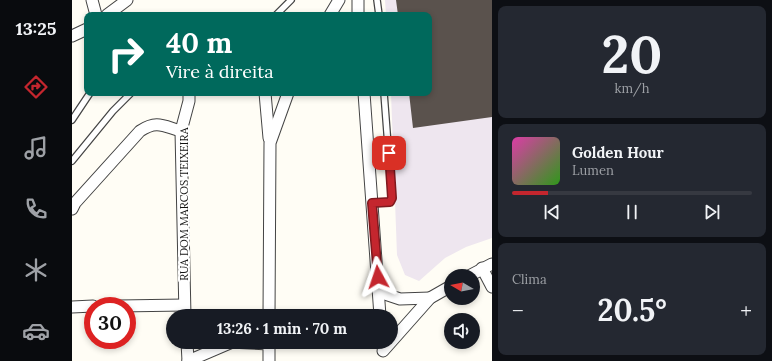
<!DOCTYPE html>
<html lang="pt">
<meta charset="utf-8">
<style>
:root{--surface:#171b24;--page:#242831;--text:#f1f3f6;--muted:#9ea1a6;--line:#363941;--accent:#c4262e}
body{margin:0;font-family:Lora,serif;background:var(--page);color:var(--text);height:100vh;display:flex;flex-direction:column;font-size:15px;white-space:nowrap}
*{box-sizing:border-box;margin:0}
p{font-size:13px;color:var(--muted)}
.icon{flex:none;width:22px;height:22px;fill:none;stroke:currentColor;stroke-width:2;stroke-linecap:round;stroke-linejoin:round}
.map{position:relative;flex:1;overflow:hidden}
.sheet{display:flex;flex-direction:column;gap:6px;padding:6px;background:#0d0f14;width:280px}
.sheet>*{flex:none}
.guide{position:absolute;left:12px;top:12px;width:348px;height:84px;border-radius:8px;box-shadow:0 2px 6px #0003;background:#00695c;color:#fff;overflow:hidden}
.needle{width:26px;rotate:280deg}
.fabs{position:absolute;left:372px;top:269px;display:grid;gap:8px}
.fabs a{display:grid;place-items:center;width:36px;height:36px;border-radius:50%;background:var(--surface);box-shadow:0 2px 6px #0003;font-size:20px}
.speed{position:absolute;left:12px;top:297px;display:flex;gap:8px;font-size:20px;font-weight:700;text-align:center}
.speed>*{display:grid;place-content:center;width:52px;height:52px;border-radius:50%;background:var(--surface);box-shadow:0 2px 6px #0003;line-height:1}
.speed .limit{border:6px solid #d22;background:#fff;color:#111}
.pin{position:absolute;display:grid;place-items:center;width:34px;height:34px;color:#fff;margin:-17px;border-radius:8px;box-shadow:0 2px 6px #0006}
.me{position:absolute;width:44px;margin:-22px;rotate:355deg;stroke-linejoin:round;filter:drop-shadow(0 0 3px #0008)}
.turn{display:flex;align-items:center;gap:14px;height:84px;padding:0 16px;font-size:18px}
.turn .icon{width:52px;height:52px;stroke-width:2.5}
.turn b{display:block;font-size:28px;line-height:34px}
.big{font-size:30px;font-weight:800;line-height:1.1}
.sheet .tile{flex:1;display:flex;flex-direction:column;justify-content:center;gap:6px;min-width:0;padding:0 14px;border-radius:8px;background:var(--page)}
.sheet .dial{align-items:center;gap:0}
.dial b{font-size:52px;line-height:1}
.song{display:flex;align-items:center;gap:12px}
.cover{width:48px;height:48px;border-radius:6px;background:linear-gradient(135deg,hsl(320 70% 55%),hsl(110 70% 35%))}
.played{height:4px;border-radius:2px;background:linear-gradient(90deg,var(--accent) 15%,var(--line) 15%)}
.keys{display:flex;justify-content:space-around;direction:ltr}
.heat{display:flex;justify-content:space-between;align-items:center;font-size:22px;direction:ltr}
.trip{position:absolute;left:94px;top:309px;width:232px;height:40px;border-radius:20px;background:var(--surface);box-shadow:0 2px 6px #0003;font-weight:800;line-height:40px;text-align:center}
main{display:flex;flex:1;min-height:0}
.tabs{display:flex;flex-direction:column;width:72px;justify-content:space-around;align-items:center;background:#090b0e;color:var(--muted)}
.tabs .icon{width:28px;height:28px}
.tabs .selected{color:var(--accent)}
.tabs b{font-size:18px;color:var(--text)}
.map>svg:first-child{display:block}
.industrial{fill:#eee6ef}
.building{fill:#5a524d}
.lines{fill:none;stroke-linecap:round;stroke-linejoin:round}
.service-casing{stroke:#444;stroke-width:8}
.minor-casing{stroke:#444;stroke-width:13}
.service{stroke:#fff;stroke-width:5.5}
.minor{stroke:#fff;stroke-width:11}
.route-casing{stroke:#7f191e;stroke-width:10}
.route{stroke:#c4262e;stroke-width:7}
.labels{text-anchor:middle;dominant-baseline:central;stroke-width:4;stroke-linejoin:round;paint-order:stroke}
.street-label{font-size:11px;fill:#111;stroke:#fff}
</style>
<main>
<nav class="tabs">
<b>13:25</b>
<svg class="icon selected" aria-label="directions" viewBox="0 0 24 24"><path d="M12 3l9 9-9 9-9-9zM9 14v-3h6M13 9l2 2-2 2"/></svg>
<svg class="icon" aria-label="music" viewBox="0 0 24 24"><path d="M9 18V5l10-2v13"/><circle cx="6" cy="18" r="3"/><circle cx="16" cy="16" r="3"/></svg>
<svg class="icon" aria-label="phone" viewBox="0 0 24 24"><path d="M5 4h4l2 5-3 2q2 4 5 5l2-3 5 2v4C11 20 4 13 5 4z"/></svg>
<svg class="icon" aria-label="climate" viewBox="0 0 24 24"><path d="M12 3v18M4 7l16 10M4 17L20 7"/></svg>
<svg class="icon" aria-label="car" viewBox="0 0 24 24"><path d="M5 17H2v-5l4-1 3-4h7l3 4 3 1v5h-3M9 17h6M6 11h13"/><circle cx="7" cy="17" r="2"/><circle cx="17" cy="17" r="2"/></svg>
</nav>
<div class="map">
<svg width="420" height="361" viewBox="0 0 420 361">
<rect width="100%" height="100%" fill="#fffdf5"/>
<path class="industrial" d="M313,0h107v238l-26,9 -21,11 -26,23 -14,-6 -8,-20 -6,-162h38v-78h-43z"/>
<path class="building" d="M324,0h96v117l-79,11 -4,-35h20v-78h-31z"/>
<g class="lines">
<defs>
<g id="service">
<path d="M305,0l2,15"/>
<path d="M204,15l15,-15"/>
<path d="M0,120l18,-27"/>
<path d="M0,161l41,-50 18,-18"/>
<path d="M300,203l17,-1 3,-4 -8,-105"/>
</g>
<g id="minor">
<path d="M20,0l4,15"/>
<path d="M286,0v15"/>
<path d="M35,15l20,-15"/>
<path d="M258,15l9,-15"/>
<path d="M0,36l15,-7"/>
<path d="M193,93l4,45"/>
<path d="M292,93l16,223"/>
<path d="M0,209l3,-6 65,-72c17,-11 23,-5 41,0"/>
<path d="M410,268l10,19"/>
<path d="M397,276l23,-12"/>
<path d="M307,292l21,7 30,-1"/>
<path d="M47,306l65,-1"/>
<path d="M0,307l21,-1"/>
<path d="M113,316l-4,-185 8,-30v-8"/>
<path d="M197,316l1,-173 18,-50"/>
<path d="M115,342l1,19"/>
<path d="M156,342l41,2"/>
<path d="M311,351l47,-53 21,-12"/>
<path d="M116,361l42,-18"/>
<path d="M197,361v-19"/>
</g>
</defs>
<use href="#service" class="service-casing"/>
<use href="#minor" class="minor-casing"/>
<use href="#service" class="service"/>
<use href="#minor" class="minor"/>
</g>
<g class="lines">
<defs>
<path id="route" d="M306,277l-6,-74 18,-1 2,-4 -3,-45"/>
</defs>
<use href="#route" class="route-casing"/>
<use href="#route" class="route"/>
</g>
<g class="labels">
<g class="street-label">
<text transform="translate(112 204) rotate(-90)">RUA DOM MARCOS TEIXEIRA</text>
</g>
</g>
</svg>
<div class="fabs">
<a><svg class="needle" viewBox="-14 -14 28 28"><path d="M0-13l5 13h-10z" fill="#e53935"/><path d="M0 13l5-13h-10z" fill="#9ea1a6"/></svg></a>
<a><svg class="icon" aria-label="sound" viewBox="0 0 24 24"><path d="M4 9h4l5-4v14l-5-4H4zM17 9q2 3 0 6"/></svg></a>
</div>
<div class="speed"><div class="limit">30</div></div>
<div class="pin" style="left:317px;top:153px;background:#d93025"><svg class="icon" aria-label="arrive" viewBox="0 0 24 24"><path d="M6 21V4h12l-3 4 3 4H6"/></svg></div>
<svg class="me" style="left:306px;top:277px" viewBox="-20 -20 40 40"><path d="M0-17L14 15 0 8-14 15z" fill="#c4262e" stroke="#fff" stroke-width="4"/></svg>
<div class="trip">13:26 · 1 min · 70 m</div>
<div class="guide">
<div class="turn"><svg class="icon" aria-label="right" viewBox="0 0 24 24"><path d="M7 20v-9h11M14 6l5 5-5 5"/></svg><div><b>40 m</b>Vire à direita</div></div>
</div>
</div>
<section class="sheet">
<div class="tile dial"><b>20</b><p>km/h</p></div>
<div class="tile">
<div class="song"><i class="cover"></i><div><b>Golden Hour</b><p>Lumen</p></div></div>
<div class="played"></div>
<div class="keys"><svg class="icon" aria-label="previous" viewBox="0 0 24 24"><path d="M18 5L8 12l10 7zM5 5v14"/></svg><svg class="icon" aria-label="pause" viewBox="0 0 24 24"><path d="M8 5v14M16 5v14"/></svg><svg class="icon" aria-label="next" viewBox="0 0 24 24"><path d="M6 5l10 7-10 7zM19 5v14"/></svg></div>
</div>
<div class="tile"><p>Clima</p>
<div class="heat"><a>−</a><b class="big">20.5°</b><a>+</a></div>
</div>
</section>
</main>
